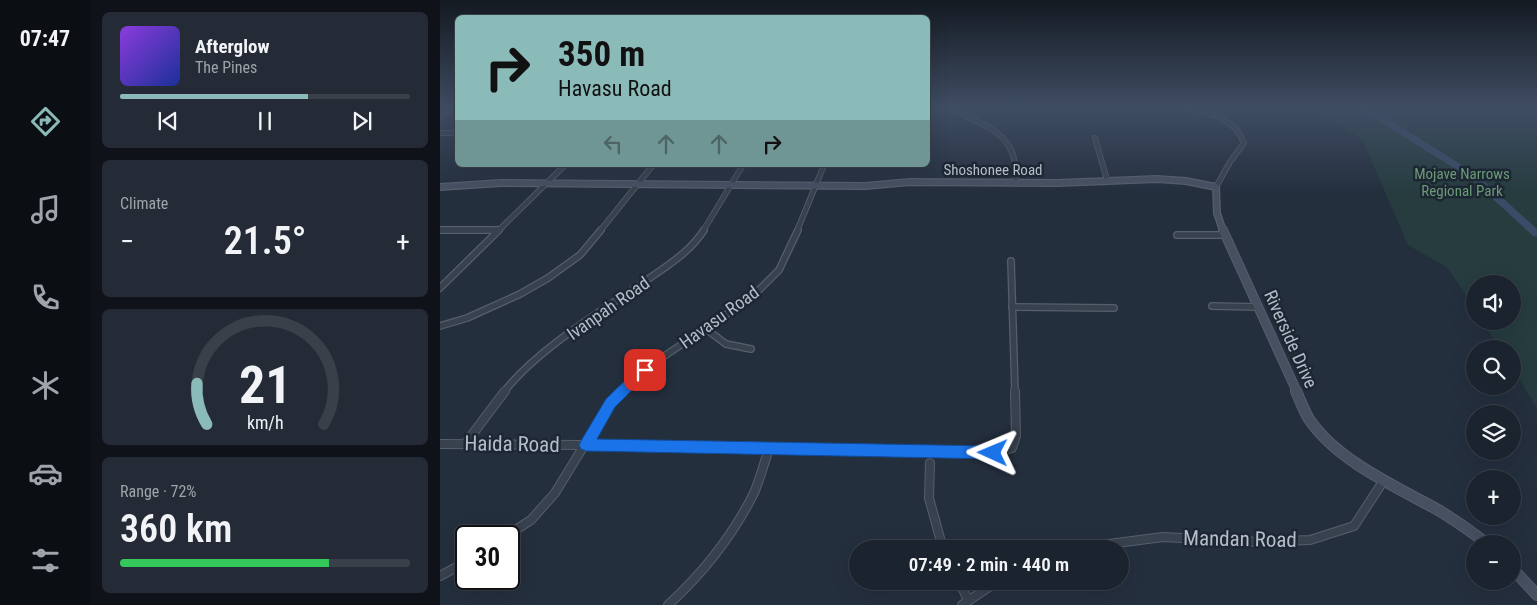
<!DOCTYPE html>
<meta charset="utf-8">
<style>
:root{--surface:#1b232e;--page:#242b36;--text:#f1f3f6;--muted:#a0a4aa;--line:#39404a;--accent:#8bbbb9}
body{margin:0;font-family:"Roboto Condensed",sans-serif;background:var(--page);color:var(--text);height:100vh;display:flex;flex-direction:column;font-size:19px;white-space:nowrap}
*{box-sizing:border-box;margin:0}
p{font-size:16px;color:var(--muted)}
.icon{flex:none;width:28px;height:28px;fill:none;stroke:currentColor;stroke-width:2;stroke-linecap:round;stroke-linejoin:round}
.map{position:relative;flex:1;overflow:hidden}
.panel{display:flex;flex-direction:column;gap:12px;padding:12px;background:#0f1319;width:350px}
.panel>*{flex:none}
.top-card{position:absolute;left:15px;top:15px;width:475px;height:152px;border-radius:8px;box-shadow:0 5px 20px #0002,0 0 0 1px var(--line);background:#8bbbb9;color:#111;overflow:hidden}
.fabs{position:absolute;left:1026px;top:275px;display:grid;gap:10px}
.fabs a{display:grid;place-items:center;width:55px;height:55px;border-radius:50%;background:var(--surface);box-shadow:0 5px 20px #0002,0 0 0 1px var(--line);font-size:25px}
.speed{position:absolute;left:15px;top:525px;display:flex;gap:10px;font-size:25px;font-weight:700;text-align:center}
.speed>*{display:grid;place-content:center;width:65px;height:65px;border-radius:50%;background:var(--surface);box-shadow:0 5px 20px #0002,0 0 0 1px var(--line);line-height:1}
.speed .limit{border:2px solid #111;border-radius:8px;background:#fff;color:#111}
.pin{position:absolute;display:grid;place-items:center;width:42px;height:42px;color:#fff;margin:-21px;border-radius:10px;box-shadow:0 2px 8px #0006}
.me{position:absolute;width:55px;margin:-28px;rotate:271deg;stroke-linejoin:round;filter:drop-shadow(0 0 4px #0008)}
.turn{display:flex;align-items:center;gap:18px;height:105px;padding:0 20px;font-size:22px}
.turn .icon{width:65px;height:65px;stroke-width:2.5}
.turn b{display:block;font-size:35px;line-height:42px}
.lanes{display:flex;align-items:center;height:48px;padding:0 20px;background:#0003;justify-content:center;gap:25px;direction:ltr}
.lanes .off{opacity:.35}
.big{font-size:38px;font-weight:600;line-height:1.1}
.panel .widget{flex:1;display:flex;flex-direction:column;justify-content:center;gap:8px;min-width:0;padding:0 18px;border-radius:8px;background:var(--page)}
.panel .dial{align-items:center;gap:0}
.dial svg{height:130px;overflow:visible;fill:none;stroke:var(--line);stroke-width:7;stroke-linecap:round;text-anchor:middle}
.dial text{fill:var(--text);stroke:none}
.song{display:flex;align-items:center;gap:15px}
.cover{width:60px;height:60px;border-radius:8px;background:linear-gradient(135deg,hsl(270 70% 55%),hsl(230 70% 35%))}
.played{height:5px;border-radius:2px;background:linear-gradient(90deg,var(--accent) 65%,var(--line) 65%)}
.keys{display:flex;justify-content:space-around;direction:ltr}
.heat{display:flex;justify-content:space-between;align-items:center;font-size:28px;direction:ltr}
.charge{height:8px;border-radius:4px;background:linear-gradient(90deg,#34c759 72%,var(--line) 0)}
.trip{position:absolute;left:409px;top:540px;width:280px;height:50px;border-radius:25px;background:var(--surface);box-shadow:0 5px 20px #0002,0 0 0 1px var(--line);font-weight:600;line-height:50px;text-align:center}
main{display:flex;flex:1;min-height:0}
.tabs{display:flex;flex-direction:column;width:90px;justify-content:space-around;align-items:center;background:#0b0e12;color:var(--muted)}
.tabs .icon{width:35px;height:35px}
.tabs .on{color:var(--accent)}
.tabs b{font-size:22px;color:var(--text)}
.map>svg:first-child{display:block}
.green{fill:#263c3f}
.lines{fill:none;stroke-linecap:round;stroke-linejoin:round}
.river{fill:#394c67;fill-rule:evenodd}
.street-far2-casing{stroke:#565f6c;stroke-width:6}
.street-far1-casing{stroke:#565f6c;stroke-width:8}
.street-casing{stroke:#565f6c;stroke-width:10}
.secondary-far2-casing{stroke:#565f6c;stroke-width:8}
.secondary-far1-casing{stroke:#565f6c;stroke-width:10}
.secondary-casing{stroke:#565f6c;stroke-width:12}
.street-far2{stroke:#38414e;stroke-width:4.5}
.street-far1{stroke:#38414e;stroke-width:5.5}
.street{stroke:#38414e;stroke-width:8}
.secondary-far2{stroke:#465061;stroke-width:5.5}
.secondary-far1{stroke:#465061;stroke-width:8}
.secondary{stroke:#465061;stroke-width:10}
.route{fill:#1a73e8;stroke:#114b97}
.labels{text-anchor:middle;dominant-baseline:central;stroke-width:5;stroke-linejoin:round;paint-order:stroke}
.far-street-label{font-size:15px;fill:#b4bcc9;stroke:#1d2633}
.far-park-label{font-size:15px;fill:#6b9a76;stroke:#1d2633}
.street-label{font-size:18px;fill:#b4bcc9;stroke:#1d2633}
.near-street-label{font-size:21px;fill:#b4bcc9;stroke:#1d2633}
</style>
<main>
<nav class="tabs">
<b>07:47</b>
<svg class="icon on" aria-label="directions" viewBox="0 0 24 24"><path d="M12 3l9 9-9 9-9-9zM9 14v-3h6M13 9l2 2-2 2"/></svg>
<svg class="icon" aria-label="music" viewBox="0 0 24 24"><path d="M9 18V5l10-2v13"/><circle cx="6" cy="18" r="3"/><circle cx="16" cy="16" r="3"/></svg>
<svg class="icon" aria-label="phone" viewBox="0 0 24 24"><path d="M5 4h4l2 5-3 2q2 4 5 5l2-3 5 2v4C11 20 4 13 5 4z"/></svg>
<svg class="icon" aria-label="climate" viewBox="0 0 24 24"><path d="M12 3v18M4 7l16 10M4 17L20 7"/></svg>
<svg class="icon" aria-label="car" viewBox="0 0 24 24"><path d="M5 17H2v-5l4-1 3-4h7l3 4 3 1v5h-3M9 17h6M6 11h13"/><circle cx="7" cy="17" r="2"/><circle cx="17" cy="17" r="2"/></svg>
<svg class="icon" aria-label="filters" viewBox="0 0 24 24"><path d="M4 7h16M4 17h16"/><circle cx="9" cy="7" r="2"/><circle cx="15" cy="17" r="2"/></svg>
</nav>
<section class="panel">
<div class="widget">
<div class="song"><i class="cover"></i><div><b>Afterglow</b><p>The Pines</p></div></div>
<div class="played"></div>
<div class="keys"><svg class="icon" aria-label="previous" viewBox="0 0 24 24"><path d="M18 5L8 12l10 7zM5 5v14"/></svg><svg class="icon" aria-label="pause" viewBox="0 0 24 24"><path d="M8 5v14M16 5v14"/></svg><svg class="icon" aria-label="next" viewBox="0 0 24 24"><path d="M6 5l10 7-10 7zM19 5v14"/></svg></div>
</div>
<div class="widget"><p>Climate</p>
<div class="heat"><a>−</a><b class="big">21.5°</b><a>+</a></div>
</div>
<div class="widget dial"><svg viewBox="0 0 100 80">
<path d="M14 69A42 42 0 1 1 86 69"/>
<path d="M14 69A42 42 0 0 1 8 44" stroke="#8bbbb9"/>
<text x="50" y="56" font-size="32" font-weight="700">21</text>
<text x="50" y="72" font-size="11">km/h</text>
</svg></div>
<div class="widget"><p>Range · 72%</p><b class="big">360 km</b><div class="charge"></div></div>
</section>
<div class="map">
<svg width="1097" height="605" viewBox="0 0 1097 605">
<rect width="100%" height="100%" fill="#242f3e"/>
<path class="green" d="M872,108h225v300l-24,-39 -1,-20h-12l-18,-28h30v-37h-37v26l-27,-42 -40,-23 -46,-106z"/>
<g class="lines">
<path class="river" d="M917,108h9l23,11 87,55 61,55v8l-4,-1 -63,-58z"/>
<defs>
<g id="street-far2">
<path d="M507,108c24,11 61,21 67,51 2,8 1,16 2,24"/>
<path d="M744,108c25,4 50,9 60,35l-14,19 -14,25"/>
<path d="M0,117l12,-9"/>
<path d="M0,133h18"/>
<path d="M655,138l12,42"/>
<path d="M0,230h58"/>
<path d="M58,231l67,-66"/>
<path d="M160,231l53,-66"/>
<path d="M263,231l40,-66"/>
<path d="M357,231l27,-66"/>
</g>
<g id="street-far1">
<path d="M0,230h58"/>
<path d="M737,235h48"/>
<path d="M571,261l4,131"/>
<path d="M0,288l59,-58"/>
<path d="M772,306l45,1"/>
<path d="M572,307l102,1"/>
<path d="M0,326l27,-8 53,-24 28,-16 32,-23 21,-25"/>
<path d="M266,329l20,15 25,5"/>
<path d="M64,392c33,-43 98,-81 143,-112 21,-15 43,-28 57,-50"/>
<path d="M181,392l24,-23 88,-59 27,-21 19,-19 19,-40"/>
</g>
<g id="street">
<path d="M0,444l286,2 267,7 19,-5 4,-12 -1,-45"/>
<path d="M25,444l40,-53"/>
<path d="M490,463l-1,35 14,51"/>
<path d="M66,536l25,-16 24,-27 55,-90 12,-12"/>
<path d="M630,549l93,-12 97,5 50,-2 44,-14 30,-46"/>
<path d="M0,576l26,-14"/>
<path d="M519,581l9,19"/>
<path d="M228,605c35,-32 65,-70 86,-112 6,-14 10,-30 15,-44"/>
<path d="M522,605l36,-24"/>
</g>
<path id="secondary-far2" d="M0,187l61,-4 364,3 45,-4 147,1 100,-4 29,2 30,6 1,26 6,18"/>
<path id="secondary-far1" d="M783,230l74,162"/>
<g id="secondary">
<path d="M856,391c4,9 8,20 13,28 28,42 88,68 131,92 16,10 32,21 47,33"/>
<path d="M1072,568l25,27"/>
</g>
</defs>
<use href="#street-far2" class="street-far2-casing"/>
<use href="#street-far1" class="street-far1-casing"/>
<use href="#street" class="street-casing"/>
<use href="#secondary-far2" class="secondary-far2-casing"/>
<use href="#secondary-far1" class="secondary-far1-casing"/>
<use href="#secondary" class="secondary-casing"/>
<use href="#street-far2" class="street-far2"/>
<use href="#street-far1" class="street-far1"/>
<use href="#street" class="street"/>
<use href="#secondary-far2" class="secondary-far2"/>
<use href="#secondary-far1" class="secondary-far1"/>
<use href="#secondary" class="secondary"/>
</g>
<linearGradient id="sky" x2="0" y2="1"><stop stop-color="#141a22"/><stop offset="0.56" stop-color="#3f4d63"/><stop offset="1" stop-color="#3f4d63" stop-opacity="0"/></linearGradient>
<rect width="1097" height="192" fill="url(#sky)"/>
<path class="route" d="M205,365l4,1 2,4 -2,3 -34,34 -18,32 396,7 5,2 2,5 -2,4 -5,2 -407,-8 -5,-2 -2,-4 2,-4 25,-42 34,-33z"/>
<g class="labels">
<g class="far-street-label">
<text x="553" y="170">Shoshonee Road</text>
</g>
<g class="far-park-label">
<text x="1022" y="174">Mojave Narrows<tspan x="1022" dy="17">Regional Park</tspan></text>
</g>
<g class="street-label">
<text transform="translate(168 308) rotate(-35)">Ivanpah Road</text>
<text transform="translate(279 317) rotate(-36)">Havasu Road</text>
<text transform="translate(851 339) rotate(66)">Riverside Drive</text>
</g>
<g class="near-street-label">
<text transform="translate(72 444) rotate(1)">Haida Road</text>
<text transform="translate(800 539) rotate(1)">Mandan Road</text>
</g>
</g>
</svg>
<div class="fabs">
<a><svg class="icon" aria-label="sound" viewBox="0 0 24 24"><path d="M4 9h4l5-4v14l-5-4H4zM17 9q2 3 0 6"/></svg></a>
<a><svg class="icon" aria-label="search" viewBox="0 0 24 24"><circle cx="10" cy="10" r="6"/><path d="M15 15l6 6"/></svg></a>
<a><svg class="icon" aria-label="layers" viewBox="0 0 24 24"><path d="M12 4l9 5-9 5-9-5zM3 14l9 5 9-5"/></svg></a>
<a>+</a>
<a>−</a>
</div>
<div class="speed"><div class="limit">30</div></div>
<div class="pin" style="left:205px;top:370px;background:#d93025"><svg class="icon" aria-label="arrive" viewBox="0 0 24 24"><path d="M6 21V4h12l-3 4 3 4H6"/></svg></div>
<svg class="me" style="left:553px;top:453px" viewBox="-20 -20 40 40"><path d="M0-17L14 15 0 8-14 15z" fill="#1a73e8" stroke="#fff" stroke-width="4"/></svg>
<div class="trip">07:49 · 2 min · 440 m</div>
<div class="top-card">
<div class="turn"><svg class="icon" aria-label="right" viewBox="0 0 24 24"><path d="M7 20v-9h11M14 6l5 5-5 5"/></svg><div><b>350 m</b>Havasu Road</div></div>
<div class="lanes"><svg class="icon off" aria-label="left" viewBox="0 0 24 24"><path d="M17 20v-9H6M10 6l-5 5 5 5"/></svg><svg class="icon off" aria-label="ahead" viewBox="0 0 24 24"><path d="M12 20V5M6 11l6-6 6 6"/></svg><svg class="icon off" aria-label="ahead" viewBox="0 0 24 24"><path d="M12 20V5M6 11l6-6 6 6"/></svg><svg class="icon" aria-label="right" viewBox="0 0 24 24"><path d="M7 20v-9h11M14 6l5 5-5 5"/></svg></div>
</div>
</div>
</main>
